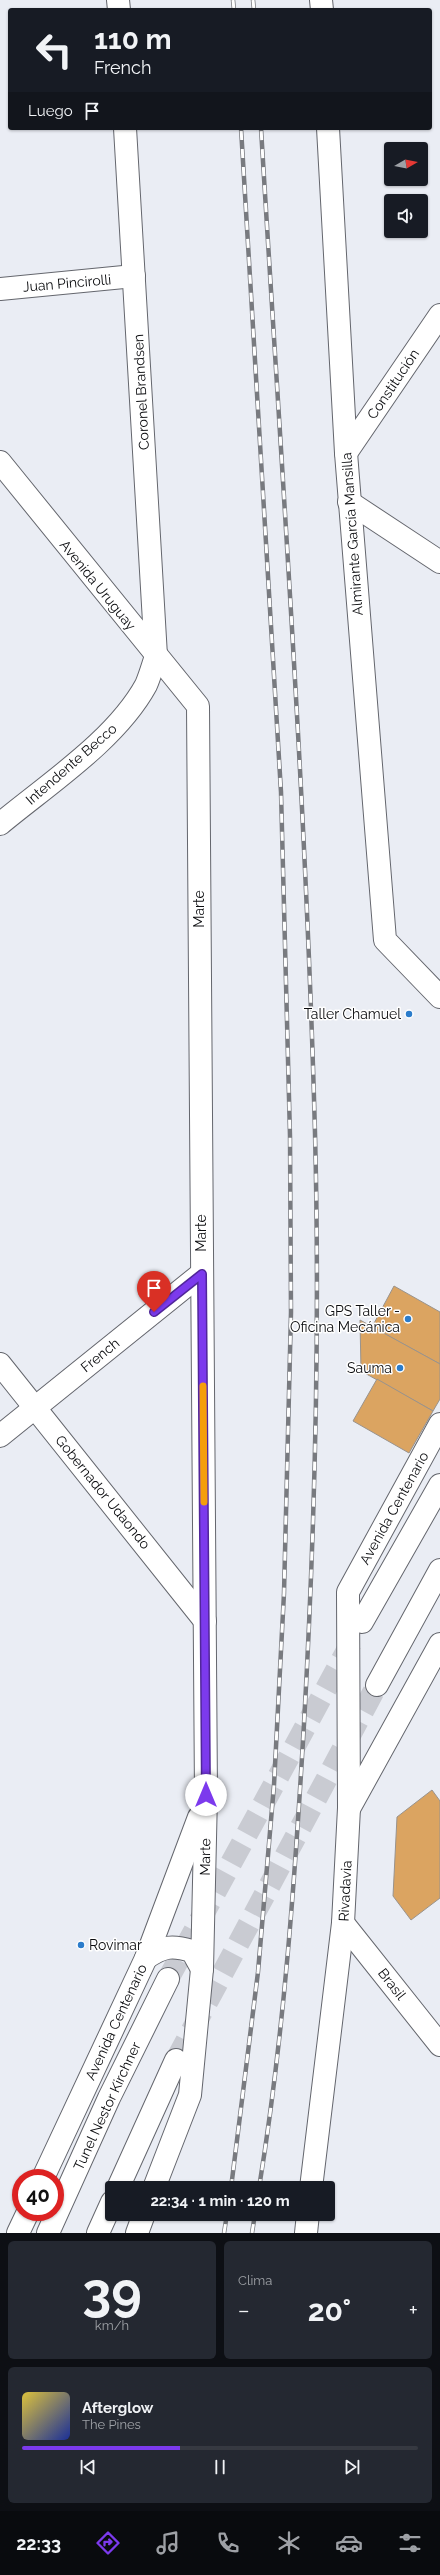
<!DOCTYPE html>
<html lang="es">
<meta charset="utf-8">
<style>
:root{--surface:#171b24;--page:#242831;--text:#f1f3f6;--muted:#9ea1a6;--line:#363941;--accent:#7c3aed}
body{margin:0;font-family:Raleway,sans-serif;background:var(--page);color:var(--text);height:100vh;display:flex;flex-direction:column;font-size:15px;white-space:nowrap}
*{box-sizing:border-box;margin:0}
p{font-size:13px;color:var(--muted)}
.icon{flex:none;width:22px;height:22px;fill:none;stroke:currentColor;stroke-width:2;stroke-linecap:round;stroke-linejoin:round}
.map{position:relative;height:2233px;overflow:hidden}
.panel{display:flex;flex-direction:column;gap:8px;padding:8px;background:#0d0f14;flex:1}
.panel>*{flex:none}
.hud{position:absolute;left:8px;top:8px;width:424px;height:122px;border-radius:4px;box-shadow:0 1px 3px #0004;background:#171b24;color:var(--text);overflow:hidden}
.needle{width:26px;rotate:81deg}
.buttons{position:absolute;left:384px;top:142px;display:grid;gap:8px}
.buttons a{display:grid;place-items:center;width:44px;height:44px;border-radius:4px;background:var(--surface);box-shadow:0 1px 3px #0004;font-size:20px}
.speed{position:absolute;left:12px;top:2169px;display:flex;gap:8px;font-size:20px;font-weight:700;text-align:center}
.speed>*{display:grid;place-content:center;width:52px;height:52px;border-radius:50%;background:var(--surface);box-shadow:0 1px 3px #0004;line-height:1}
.speed .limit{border:6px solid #d22;background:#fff;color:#111}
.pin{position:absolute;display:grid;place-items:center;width:34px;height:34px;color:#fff;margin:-41px -17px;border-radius:50% 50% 50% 0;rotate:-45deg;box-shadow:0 0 4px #0007}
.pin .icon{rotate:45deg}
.me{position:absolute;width:44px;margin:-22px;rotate:0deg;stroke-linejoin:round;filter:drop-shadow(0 0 3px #0008)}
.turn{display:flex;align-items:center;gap:14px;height:84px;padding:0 20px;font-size:18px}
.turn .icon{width:52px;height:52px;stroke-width:2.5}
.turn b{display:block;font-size:28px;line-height:34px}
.then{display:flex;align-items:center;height:38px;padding:0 20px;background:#0003;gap:8px;font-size:15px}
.big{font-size:30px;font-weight:700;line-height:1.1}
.panel .widget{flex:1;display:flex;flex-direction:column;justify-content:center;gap:6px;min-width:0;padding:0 14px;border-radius:6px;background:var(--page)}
.panel .dial{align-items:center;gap:0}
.dial b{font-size:52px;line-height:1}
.song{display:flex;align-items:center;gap:12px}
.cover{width:48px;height:48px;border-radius:6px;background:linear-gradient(135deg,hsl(50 70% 55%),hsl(230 70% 35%))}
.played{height:4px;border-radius:2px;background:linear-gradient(90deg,var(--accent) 40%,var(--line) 40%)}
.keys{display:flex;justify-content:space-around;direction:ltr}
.heat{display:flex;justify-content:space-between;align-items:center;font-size:22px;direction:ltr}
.panel .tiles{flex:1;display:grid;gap:8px;grid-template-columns:1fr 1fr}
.widget:last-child{grid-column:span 2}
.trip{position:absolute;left:105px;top:2181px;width:230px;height:40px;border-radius:4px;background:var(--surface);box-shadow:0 1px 3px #0004;font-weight:700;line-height:40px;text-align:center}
.tab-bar{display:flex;height:64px;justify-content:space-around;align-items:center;background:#090b0e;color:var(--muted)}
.tab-bar .icon{width:28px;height:28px}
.tab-bar .on{color:var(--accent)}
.tab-bar b{font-size:18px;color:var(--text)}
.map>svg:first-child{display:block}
.building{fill:#dba461;stroke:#99938d}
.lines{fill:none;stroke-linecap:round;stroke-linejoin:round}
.secondary-tunnel{stroke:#c9cbd2;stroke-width:22;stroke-dasharray:22 11;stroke-linecap:butt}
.minor-casing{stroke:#64666d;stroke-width:24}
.tertiary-casing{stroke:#64666d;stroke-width:24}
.secondary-casing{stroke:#64666d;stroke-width:24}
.minor{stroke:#fff;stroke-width:22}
.tertiary{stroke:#fff;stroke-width:22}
.secondary{stroke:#fff;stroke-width:22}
.rail-casing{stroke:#787a7f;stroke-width:4.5}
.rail{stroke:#fff;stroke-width:3;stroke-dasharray:9;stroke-linecap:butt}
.route-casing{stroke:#51269a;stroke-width:10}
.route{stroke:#7c3aed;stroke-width:7}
.slow{stroke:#f59e0b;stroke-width:7}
.poi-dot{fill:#2b7ccb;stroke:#fff;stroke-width:1.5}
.labels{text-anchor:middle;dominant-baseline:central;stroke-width:3;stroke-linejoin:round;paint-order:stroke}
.street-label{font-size:14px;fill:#0b0c0f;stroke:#fff}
.poi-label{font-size:14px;fill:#0b0c0f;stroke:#fff;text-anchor:end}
</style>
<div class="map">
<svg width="440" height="2233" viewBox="0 0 440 2233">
<rect width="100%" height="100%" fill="#eaedf4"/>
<g class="building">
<path d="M394,1286l46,26v52l-68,-37z"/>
<path d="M360,1320l80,44v35l-7,12 -72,-40z"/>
<path d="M377,1379l56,32 -24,42 -56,-32z"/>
<path d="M432,1790l8,11v97l-29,22 -18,-24 4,-79z"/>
</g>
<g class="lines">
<g class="secondary-tunnel">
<path d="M168,1979l183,-336"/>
<path d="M176,2060l201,-375"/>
</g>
<defs>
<g id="minor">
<path d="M118,0l1,10"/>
<path d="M321,0l1,10"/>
<path d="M328,128l18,325 39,487 55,57"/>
<path d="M0,289l134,-13"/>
<path d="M346,453l94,-138"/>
<path d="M349,502l91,60"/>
<path d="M0,824c48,-40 116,-84 146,-139 4,-9 7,-20 10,-29l-31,-528"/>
<path d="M0,1364l205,257"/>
<path d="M0,1436l201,-162"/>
<path d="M350,1807l90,-163"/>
<path d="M343,1923l97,122"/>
<path d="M311,2188l32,-265 6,-115 -1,-216 92,-168"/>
<path d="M306,2233l2,-19"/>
</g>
<g id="tertiary">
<path d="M0,462l198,244 8,1089 -4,174 -12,126 -36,93"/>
<path d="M146,1958c18,-12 26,-13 46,-7l10,18"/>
<path d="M43,2178l103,-220 53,-141"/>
<path d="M18,2233l10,-21"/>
<path d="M137,2233l7,-19"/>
</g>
<g id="secondary">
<path d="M362,1622l78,-137"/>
<path d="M377,1685l63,-115"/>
<path d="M118,2188l58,-128"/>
<path d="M48,2233l61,-135 59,-119"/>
<path d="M98,2233l14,-31"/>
</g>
</defs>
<use href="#minor" class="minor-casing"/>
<use href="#tertiary" class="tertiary-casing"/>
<use href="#secondary" class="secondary-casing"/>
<use href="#minor" class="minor"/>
<use href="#tertiary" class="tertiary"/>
<use href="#secondary" class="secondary"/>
<defs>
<g id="rail">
<path d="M233,0l1,10"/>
<path d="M253,0l1,10"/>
<path d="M231,2188l27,-216 16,-187 10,-192 7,-281 -1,-176 -9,-344 -40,-664"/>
<path d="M259,2188c25,-153 36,-310 45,-464 11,-197 16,-395 11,-591 -9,-336 -34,-670 -54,-1005"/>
<path d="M224,2233l3,-19"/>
<path d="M252,2233l3,-19"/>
</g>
</defs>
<use href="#rail" class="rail-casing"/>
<use href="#rail" class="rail"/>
</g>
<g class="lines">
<defs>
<path id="route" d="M154,1312l48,-38 4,521"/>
</defs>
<use href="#route" class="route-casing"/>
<use href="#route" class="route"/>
<path class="slow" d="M203,1386l1,116"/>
</g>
<g class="poi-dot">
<circle cx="409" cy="1014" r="4"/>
<circle cx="408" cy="1319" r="4"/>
<circle cx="400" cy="1368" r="4"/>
<circle cx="81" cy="1945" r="4"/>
</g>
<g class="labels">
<g class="street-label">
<text transform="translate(67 283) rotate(-5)">Juan Pincirolli</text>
<text transform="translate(393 384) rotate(-56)">Constitución</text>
<text transform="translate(141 392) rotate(-93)">Coronel Brandsen</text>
<text transform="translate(352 534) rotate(-94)">Almirante García Mansilla</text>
<text transform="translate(98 585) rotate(51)">Avenida Uruguay</text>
<text transform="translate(71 764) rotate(-41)">Intendente Becco</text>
<text transform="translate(199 909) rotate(-90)">Marte</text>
<text transform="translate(201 1233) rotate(-90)">Marte</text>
<text transform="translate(100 1355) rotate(-39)">French</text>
<text transform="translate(103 1492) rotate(51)">Gobernador Udaondo</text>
<text transform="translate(394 1508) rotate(-61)">Avenida Centenario</text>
<text transform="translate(205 1857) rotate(-89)">Marte</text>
<text transform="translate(345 1891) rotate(-87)">Rivadavia</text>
<text transform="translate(392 1984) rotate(52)">Brasil</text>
<text transform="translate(116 2022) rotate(-65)">Avenida Centenario</text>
<text transform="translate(107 2106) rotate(-65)">Tunel Nestor Kirchner</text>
</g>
<g class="poi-label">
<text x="401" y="1014">Taller Chamuel</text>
<text x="400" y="1311">GPS Taller -<tspan x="400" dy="16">Oficina Mecánica</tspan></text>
<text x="392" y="1368">Sauma</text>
<text x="89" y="1945" text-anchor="start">Rovimar</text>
</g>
</g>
</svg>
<div class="buttons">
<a><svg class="needle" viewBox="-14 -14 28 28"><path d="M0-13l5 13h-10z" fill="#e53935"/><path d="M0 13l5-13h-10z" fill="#9ea1a6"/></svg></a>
<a><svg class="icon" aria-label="sound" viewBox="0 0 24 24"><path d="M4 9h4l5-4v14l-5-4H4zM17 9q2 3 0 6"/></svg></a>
</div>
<div class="speed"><div class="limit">40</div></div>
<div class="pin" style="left:154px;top:1312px;background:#d93025"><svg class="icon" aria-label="arrive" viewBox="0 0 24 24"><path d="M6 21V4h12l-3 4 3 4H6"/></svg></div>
<svg class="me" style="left:206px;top:1795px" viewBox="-20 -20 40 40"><circle r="19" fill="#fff"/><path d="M0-13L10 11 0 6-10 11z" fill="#7c3aed"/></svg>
<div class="trip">22:34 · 1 min · 120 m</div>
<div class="hud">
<div class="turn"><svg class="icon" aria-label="left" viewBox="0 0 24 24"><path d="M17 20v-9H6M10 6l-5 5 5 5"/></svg><div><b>110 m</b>French</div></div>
<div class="then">Luego<svg class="icon" aria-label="arrive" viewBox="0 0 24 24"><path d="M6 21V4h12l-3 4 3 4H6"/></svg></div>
</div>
</div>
<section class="panel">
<div class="tiles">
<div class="widget dial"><b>39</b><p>km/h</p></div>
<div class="widget"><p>Clima</p>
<div class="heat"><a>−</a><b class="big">20°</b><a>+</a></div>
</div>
<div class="widget">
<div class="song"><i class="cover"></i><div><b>Afterglow</b><p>The Pines</p></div></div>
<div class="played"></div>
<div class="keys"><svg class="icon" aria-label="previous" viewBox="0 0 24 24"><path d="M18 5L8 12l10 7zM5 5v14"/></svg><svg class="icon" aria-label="pause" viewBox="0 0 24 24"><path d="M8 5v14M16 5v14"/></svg><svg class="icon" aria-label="next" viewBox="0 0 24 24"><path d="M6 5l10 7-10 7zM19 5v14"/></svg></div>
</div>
</div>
</section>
<nav class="tab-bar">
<b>22:33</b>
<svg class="icon on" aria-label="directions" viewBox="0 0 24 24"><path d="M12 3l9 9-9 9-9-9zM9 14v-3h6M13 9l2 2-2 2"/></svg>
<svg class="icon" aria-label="music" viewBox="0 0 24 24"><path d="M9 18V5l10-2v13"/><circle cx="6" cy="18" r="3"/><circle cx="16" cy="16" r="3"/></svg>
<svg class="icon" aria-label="phone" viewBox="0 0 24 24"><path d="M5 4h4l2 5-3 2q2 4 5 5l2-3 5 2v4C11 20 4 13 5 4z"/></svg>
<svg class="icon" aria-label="climate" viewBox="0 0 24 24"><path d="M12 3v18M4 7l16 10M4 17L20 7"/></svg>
<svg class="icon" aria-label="car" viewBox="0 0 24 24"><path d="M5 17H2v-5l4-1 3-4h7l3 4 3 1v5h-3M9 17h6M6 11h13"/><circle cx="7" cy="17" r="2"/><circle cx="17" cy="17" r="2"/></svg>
<svg class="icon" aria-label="filters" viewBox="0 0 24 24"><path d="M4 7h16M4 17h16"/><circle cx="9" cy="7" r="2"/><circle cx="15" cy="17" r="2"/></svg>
</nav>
